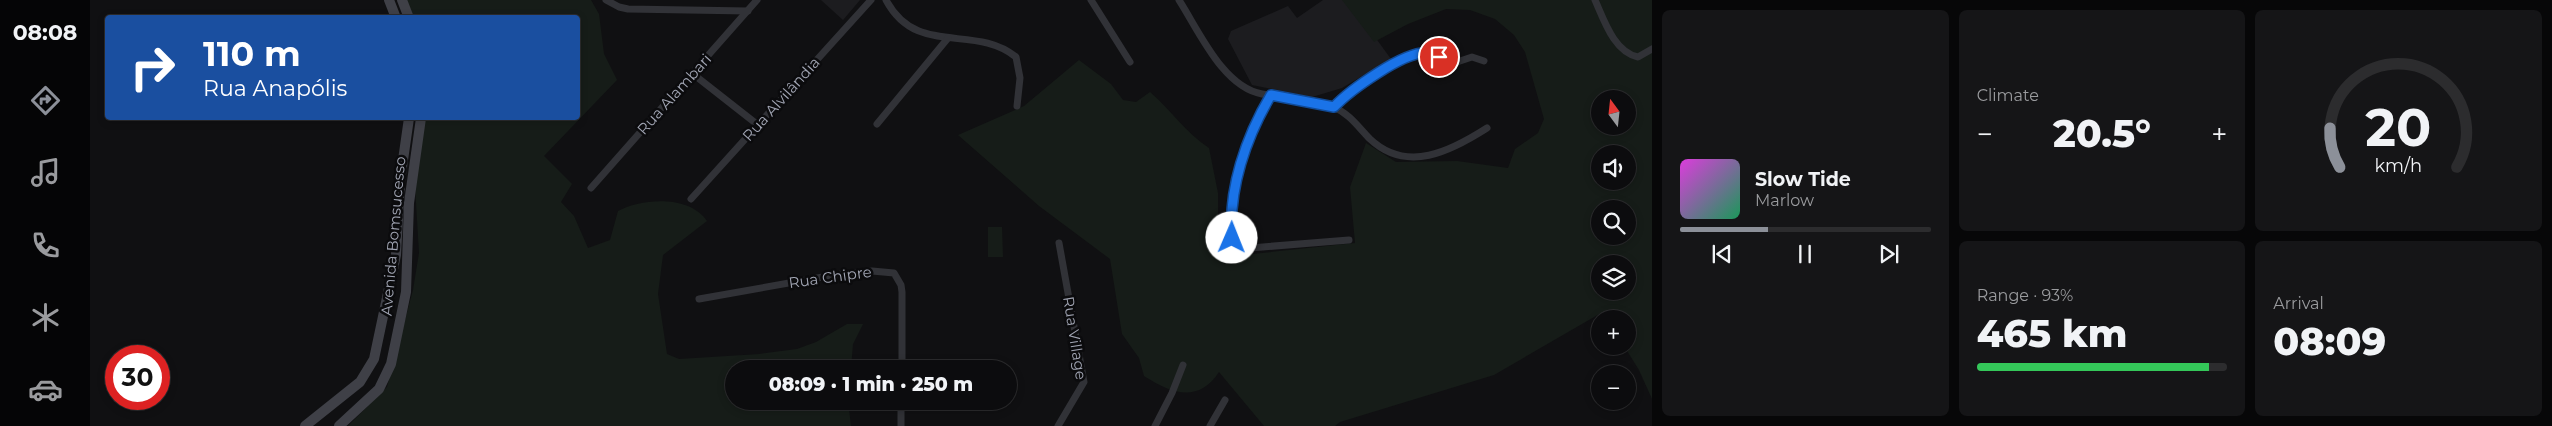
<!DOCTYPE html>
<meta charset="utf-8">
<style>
:root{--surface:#0c0c0e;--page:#151517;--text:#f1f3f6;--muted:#9a9b9e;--line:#2c2c2e;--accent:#8c9099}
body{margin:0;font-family:Montserrat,sans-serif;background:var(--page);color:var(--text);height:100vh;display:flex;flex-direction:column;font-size:19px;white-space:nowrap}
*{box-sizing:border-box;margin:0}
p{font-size:16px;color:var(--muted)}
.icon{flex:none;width:28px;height:28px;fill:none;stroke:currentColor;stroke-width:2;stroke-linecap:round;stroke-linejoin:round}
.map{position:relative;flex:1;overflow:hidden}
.sheet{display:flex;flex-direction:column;gap:10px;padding:10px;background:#070708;width:900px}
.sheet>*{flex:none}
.guide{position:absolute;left:15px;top:15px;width:475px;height:105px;border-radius:5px;box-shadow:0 2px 8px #0003,0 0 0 1px var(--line);background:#1a4fa0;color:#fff;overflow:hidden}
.needle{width:32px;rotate:345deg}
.controls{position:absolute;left:1501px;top:90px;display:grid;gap:10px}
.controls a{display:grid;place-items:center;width:45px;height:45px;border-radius:50%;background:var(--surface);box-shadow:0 2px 8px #0003,0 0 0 1px var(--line);font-size:25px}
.speed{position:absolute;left:15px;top:345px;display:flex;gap:10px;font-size:25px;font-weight:700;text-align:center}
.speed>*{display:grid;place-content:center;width:65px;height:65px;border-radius:50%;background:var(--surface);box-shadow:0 2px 8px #0003,0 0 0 1px var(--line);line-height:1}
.speed .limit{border:8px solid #d22;background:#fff;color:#111}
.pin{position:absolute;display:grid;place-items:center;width:42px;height:42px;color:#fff;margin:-21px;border:2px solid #fff;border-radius:50%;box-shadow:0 1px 5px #0007}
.me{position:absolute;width:55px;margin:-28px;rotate:1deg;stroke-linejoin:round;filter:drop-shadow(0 0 4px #0008)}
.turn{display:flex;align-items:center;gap:18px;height:105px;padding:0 15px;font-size:22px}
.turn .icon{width:65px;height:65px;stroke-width:2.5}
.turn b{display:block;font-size:35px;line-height:42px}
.big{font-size:38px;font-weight:800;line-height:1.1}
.sheet .widget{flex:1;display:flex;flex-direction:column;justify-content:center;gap:8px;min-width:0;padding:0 18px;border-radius:8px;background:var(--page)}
.sheet .dial{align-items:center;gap:0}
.dial svg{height:130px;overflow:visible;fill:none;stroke:var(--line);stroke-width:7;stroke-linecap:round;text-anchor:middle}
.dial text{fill:var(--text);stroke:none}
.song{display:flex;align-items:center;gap:15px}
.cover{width:60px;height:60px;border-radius:8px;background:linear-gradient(135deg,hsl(300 70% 55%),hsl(150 70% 35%))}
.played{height:5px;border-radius:2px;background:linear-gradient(90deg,var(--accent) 35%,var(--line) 35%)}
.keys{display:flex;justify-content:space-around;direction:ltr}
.heat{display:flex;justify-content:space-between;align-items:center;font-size:28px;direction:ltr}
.charge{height:8px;border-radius:4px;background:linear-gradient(90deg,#34c759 93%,var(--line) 0)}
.sheet .tiles{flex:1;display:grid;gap:10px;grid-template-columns:repeat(3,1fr)}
.widget:first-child{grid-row:span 2}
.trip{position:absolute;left:635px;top:360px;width:292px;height:50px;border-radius:25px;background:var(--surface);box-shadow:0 2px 8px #0003,0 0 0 1px var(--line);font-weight:800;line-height:50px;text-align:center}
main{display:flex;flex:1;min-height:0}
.dock{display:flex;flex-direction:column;width:90px;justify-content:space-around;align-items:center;background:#050506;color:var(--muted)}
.dock .icon{width:35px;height:35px}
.dock .active{color:var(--accent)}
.dock b{font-size:22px;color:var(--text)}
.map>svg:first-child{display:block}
.built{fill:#1c1c1f}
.green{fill:#161c18;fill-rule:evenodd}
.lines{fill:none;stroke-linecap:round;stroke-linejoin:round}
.street{stroke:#313237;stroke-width:7}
.secondary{stroke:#3f4047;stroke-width:10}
.route-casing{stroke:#114b97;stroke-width:12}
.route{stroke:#1a73e8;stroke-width:9}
.labels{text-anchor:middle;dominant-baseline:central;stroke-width:5;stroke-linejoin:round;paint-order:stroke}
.street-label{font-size:15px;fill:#a1a5b3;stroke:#0b0b0d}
</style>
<main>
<nav class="dock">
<b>08:08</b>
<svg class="icon active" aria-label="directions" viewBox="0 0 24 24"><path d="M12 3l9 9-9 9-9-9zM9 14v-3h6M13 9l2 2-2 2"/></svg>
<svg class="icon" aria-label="music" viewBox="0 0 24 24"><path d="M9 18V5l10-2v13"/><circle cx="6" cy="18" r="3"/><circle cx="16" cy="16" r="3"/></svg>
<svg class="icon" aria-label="phone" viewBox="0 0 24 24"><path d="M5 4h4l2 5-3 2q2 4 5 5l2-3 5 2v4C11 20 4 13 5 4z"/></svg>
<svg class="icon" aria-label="climate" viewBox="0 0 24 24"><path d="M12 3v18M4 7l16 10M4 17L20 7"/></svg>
<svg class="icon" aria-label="car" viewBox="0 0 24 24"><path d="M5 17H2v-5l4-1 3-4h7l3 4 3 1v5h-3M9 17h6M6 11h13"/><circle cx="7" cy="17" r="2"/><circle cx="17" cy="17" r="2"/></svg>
</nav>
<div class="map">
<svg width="1562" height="426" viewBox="0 0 1562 426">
<rect width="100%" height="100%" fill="#101012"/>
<g class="built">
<path d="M731,0h39l-17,20z"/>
<path d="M1233,0h25l43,59 -49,29 -30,9 -60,-12 -24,-46 3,-8 57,-25 9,12z"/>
</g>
<g class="green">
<path d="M317,0h184l8,14 5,40 13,26 -73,76 28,28 -11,18 13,14 14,32 22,-8 8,-29c24,-13 72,-16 89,10l-44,34 -5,39 9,60 12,5 80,-5 38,-5 19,-7 31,-18h16l-10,20 -2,25h-117v32h114l3,25h-503l39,-39 26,-97 6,-37 -4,-67 9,-68h154v-100l-165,-1z"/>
<path d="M1252,0h310v399l-13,-29 -15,-24h4v-27h-24l-3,-6 -107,62 -154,47 -5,4h-71l-45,-54c-21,32 -48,21 -75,4l-5,-18 -17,-24 -12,-75 -71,-53 -81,-71 66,-29 55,-46 32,24 12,16 13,2 14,-10c21,18 36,41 59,56l9,45v42l11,18 14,2 112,-12 -5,-56 16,-44 30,19 61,-1 51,7 7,-19 23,-16 6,-14 -19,-67 -11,-17 -19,-16 -25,-9 -24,-1 -38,15 -34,18zM1510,99h28v27h-28zM1510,154h28v27h-28zM1510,209h28v27h-28zM1510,264h28v27h-28z"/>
<path d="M898,227h14l1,30h-15z"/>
</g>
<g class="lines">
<g class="street">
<path d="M516,0l13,7 9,2 120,2"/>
<path d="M796,0c31,58 88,23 130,57l4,21 -3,28"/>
<path d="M1001,0l39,62"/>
<path d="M1089,0c20,31 44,87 83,94 23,4 49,5 71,13 16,6 26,21 37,32 37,35 81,12 117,-11"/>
<path d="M1505,0c9,20 19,52 43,57l14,-8"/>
<path d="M603,74l65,51"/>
<path d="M1181,95c-22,37 -34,75 -38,117 -1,9 -3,20 0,27 3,7 10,7 17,9l99,-8"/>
<path d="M1244,107c16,-17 70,-56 94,-54 7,1 14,7 20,12l24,-8 12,4"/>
<path d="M787,124l71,-86"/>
<path d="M501,188l166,-188"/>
<path d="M601,199l180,-199"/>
<path d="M609,299l135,-24 38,-4 22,2 7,12 1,7v77"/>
<path d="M811,426v-25"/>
<path d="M968,426l26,-44 -25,-139"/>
<path d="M1065,426l17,-33 11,-28"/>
<path d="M1120,426l15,-26"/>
</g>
<g class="secondary">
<path d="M299,0l7,18"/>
<path d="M312,0l7,18"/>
<path d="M215,426l55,-44 14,-23 22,-104 4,-74 9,-63"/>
<path d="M249,426l40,-37 12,-25 15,-72 3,-89 12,-85"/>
</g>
</g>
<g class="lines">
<defs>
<path id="route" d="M1142,238c-4,-49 14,-101 39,-143l63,12c15,-16 71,-57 94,-54 3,0 8,3 11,4"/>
</defs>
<use href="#route" class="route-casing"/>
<use href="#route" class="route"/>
</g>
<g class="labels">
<g class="street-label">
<text transform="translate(584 94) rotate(-48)">Rua Alambari</text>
<text transform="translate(691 99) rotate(-48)">Rua Alvilândia</text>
<text transform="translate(303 236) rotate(-85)">Avenida Bomsucesso</text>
<text transform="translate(740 277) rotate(-8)">Rua Chipre</text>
<text transform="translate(985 338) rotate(81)">Rua Village</text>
</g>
</g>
</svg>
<div class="controls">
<a><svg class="needle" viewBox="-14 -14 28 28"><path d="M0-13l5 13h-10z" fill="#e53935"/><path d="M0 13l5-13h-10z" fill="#9a9b9e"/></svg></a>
<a><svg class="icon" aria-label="sound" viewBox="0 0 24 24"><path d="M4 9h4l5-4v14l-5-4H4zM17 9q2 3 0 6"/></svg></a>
<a><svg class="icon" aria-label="search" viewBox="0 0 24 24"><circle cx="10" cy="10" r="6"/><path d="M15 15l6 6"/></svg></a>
<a><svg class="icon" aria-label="layers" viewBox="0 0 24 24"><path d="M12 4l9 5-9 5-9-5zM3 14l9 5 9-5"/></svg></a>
<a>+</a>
<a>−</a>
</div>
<div class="speed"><div class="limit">30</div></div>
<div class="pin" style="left:1349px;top:57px;background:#d93025"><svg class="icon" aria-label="arrive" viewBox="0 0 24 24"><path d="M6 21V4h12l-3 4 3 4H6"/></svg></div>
<svg class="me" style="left:1142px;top:238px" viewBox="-20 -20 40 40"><circle r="19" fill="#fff"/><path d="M0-13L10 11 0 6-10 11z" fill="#1a73e8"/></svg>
<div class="trip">08:09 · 1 min · 250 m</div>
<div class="guide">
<div class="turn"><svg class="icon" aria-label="right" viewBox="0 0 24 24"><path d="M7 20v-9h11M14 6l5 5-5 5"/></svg><div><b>110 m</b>Rua Anapólis</div></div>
</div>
</div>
<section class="sheet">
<div class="tiles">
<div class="widget">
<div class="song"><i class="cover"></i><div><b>Slow Tide</b><p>Marlow</p></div></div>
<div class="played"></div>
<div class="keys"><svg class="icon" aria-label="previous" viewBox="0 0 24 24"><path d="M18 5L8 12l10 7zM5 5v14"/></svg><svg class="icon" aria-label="pause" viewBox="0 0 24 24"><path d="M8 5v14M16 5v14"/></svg><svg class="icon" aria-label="next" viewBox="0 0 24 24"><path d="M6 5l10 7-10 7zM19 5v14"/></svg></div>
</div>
<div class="widget"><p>Climate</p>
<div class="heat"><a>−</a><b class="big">20.5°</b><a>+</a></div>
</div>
<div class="widget dial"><svg viewBox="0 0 100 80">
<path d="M14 69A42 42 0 1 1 86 69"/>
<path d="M14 69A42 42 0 0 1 8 45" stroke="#8c9099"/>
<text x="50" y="56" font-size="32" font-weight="700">20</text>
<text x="50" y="72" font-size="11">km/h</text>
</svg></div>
<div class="widget"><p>Range · 93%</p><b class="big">465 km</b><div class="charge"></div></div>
<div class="widget"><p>Arrival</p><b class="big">08:09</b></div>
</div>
</section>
</main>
